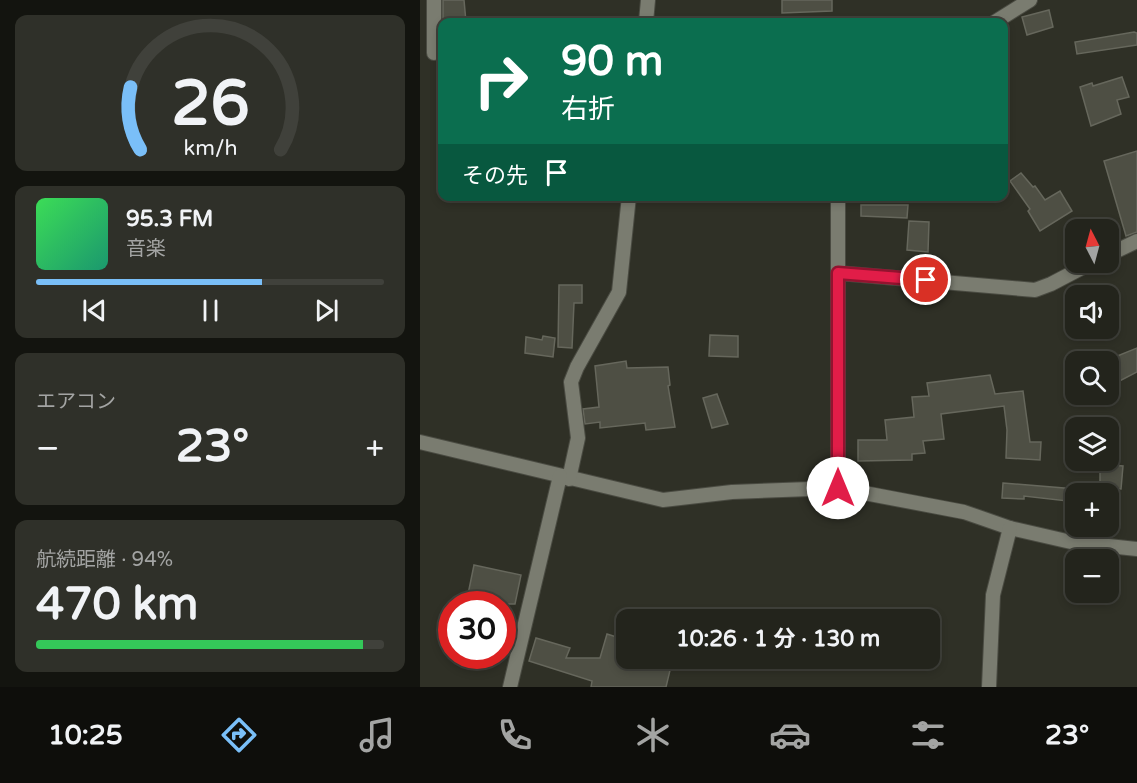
<!DOCTYPE html>
<html lang="ja">
<meta charset="utf-8">
<style>
:root{--surface:#23241c;--page:#2f3029;--text:#f1f3f6;--muted:#a3a4a3;--line:#40413b;--accent:#7abff8}
body{margin:0;font-family:"Varela Round","Noto Sans JP",sans-serif;background:var(--page);color:var(--text);height:100vh;display:flex;flex-direction:column;font-size:22px;white-space:nowrap}
*{box-sizing:border-box;margin:0}
p{font-size:20px;color:var(--muted)}
.icon{flex:none;width:33px;height:33px;fill:none;stroke:currentColor;stroke-width:2;stroke-linecap:round;stroke-linejoin:round}
.map{position:relative;flex:1;overflow:hidden}
.sheet{display:flex;flex-direction:column;gap:15px;padding:15px;background:#13140f;width:420px}
.sheet>*{flex:none}
.hud{position:absolute;left:18px;top:18px;width:570px;height:183px;border-radius:12px;box-shadow:0 3px 9px #0003,0 0 0 2px var(--line);background:#0b6e4f;color:#fff;overflow:hidden}
.needle{width:39px;rotate:354deg}
.controls{position:absolute;left:645px;top:219px;display:grid;gap:12px}
.controls a{display:grid;place-items:center;width:54px;height:54px;border-radius:12px;background:var(--surface);box-shadow:0 3px 9px #0003,0 0 0 2px var(--line);font-size:30px}
.speed{position:absolute;left:18px;top:591px;display:flex;gap:12px;font-size:30px;font-weight:700;text-align:center}
.speed>*{display:grid;place-content:center;width:78px;height:78px;border-radius:50%;background:var(--surface);box-shadow:0 3px 9px #0003,0 0 0 2px var(--line);line-height:1}
.speed .limit{border:9px solid #d22;background:#fff;color:#111}
.pin{position:absolute;display:grid;place-items:center;width:51px;height:51px;color:#fff;margin:-26px;border:3px solid #fff;border-radius:50%;box-shadow:0 2px 6px #0007}
.me{position:absolute;width:66px;margin:-33px;rotate:0deg;stroke-linejoin:round;filter:drop-shadow(0 0 4px #0008)}
.turn{display:flex;align-items:center;gap:21px;height:126px;padding:0 24px;font-size:27px}
.turn .icon{width:78px;height:78px;stroke-width:2.5}
.turn b{display:block;font-size:42px;line-height:51px}
.then{display:flex;align-items:center;height:57px;padding:0 24px;background:#0003;gap:12px;font-size:22px}
.big{font-size:45px;font-weight:700;line-height:1.1}
.sheet .tile{flex:1;display:flex;flex-direction:column;justify-content:center;gap:9px;min-width:0;padding:0 21px;border-radius:12px;background:var(--page)}
.sheet .dial{align-items:center;gap:0}
.dial svg{height:156px;overflow:visible;fill:none;stroke:var(--line);stroke-width:7;stroke-linecap:round;text-anchor:middle}
.dial text{fill:var(--text);stroke:none}
.song{display:flex;align-items:center;gap:18px}
.cover{width:72px;height:72px;border-radius:9px;background:linear-gradient(135deg,hsl(130 70% 55%),hsl(160 70% 35%))}
.played{height:6px;border-radius:3px;background:linear-gradient(90deg,var(--accent) 65%,var(--line) 65%)}
.keys{display:flex;justify-content:space-around;direction:ltr}
.heat{display:flex;justify-content:space-between;align-items:center;font-size:33px;direction:ltr}
.charge{height:9px;border-radius:4px;background:linear-gradient(90deg,#34c759 94%,var(--line) 0)}
.trip{position:absolute;left:196px;top:609px;width:324px;height:60px;border-radius:12px;background:var(--surface);box-shadow:0 3px 9px #0003,0 0 0 2px var(--line);font-weight:700;line-height:60px;text-align:center}
.menu{display:flex;height:96px;justify-content:space-around;align-items:center;background:#0e0e0b;color:var(--muted)}
.menu .icon{width:42px;height:42px}
.menu .current{color:var(--accent)}
.menu b{font-size:27px;color:var(--text)}
main{display:flex;flex:1;min-height:0}
.map>svg:first-child{display:block}
.building{fill:#4e4f44;stroke:#66675c;stroke-width:1.5}
.lines{fill:none;stroke-linecap:round;stroke-linejoin:round}
.street-casing{stroke:#4a4b42;stroke-width:16}
.street{stroke:#7a7c70;stroke-width:14}
.route-casing{stroke:#92132f;stroke-width:15}
.route{stroke:#e11d48;stroke-width:10}
</style>
<main>
<section class="sheet">
<div class="tile dial"><svg viewBox="0 0 100 80">
<path d="M14 69A42 42 0 1 1 86 69"/>
<path d="M14 69A42 42 0 0 1 9 37" stroke="#7abff8"/>
<text x="50" y="56" font-size="32" font-weight="700">26</text>
<text x="50" y="72" font-size="11">km/h</text>
</svg></div>
<div class="tile">
<div class="song"><i class="cover"></i><div><b>95.3 FM</b><p>音楽</p></div></div>
<div class="played"></div>
<div class="keys"><svg class="icon" aria-label="previous" viewBox="0 0 24 24"><path d="M18 5L8 12l10 7zM5 5v14"/></svg><svg class="icon" aria-label="pause" viewBox="0 0 24 24"><path d="M8 5v14M16 5v14"/></svg><svg class="icon" aria-label="next" viewBox="0 0 24 24"><path d="M6 5l10 7-10 7zM19 5v14"/></svg></div>
</div>
<div class="tile"><p>エアコン</p>
<div class="heat"><a>−</a><b class="big">23°</b><a>+</a></div>
</div>
<div class="tile"><p>航続距離 · 94%</p><b class="big">470 km</b><div class="charge"></div></div>
</section>
<div class="map">
<svg width="717" height="687" viewBox="0 0 717 687">
<rect width="100%" height="100%" fill="#2f3026"/>
<g class="building">
<path d="M23,0h21l2,22h-23z"/>
<path d="M362,0h50v11l-50,2z"/>
<path d="M629,10l4,17 -26,8 -5,-18z"/>
<path d="M714,32l3,1v12l-60,9 -2,-12z"/>
<path d="M702,77l7,20 -12,3 4,14 -30,12 -11,-39 12,-4 1,3z"/>
<path d="M717,151v81l-11,4 -22,-75z"/>
<path d="M601,173l12,14 2,-1 10,14 15,-9 12,20 -32,20 -12,-20 2,-2 -20,-28z"/>
<path d="M441,205h47l-1,13 -46,-2z"/>
<path d="M489,221l20,1 -1,30 -21,-2z"/>
<path d="M139,285h23v18h-8l-2,45 -14,-1z"/>
<path d="M290,335l28,1v21l-29,-1z"/>
<path d="M123,336l12,2 -2,19 -28,-4 1,-16 16,3z"/>
<path d="M717,348v24l-29,15v-25l-3,-1z"/>
<path d="M206,361l1,7 41,-1 2,18 -2,1 7,41 -29,3 -1,-7 -45,5v-6l-15,2 -2,-15 16,-2 -4,-41z"/>
<path d="M570,375l5,19 28,-3 7,51h11l-1,18 -34,-2 1,-28 -3,-24 -63,8 3,25 -21,2 2,12 -13,1v6l-54,1v-21h29l-2,-20 29,-3 -2,-20 17,-1 -2,-13z"/>
<path d="M297,394l11,30 -16,4 -9,-30z"/>
<path d="M680,464l23,2 -2,23 -21,-1z"/>
<path d="M583,483l73,6v13l-52,-6v3l-22,-1z"/>
<path d="M54,565l47,10 -6,29h-49z"/>
<path d="M187,634l16,5 -5,19h43l11,4 -6,25h-75l1,-6 -63,-20 7,-23 34,10 -4,10h34z"/>
</g>
<g class="lines">
<defs>
<g id="street">
<path d="M226,22l2,-22"/>
<path d="M575,22l35,-22"/>
<path d="M14,53v-53"/>
<path d="M418,196v292"/>
<path d="M688,255l29,-14"/>
<path d="M418,273l197,17 16,-6 42,-22"/>
<path d="M0,442l243,58 69,-8 106,-4 126,24 46,16 61,14 66,7"/>
<path d="M149,479l9,-41 -7,-56 6,-15 42,-75 10,-96"/>
<path d="M90,687l50,-211"/>
<path d="M569,687l4,-92 17,-67"/>
</g>
</defs>
<use href="#street" class="street-casing"/>
<use href="#street" class="street"/>
</g>
<g class="lines">
<defs>
<path id="route" d="M418,488v-215l88,7"/>
</defs>
<use href="#route" class="route-casing"/>
<use href="#route" class="route"/>
</g>
</svg>
<div class="controls">
<a><svg class="needle" viewBox="-14 -14 28 28"><path d="M0-13l5 13h-10z" fill="#e53935"/><path d="M0 13l5-13h-10z" fill="#a3a4a3"/></svg></a>
<a><svg class="icon" aria-label="sound" viewBox="0 0 24 24"><path d="M4 9h4l5-4v14l-5-4H4zM17 9q2 3 0 6"/></svg></a>
<a><svg class="icon" aria-label="search" viewBox="0 0 24 24"><circle cx="10" cy="10" r="6"/><path d="M15 15l6 6"/></svg></a>
<a><svg class="icon" aria-label="layers" viewBox="0 0 24 24"><path d="M12 4l9 5-9 5-9-5zM3 14l9 5 9-5"/></svg></a>
<a>+</a>
<a>−</a>
</div>
<div class="speed"><div class="limit">30</div></div>
<div class="pin" style="left:506px;top:280px;background:#d93025"><svg class="icon" aria-label="arrive" viewBox="0 0 24 24"><path d="M6 21V4h12l-3 4 3 4H6"/></svg></div>
<svg class="me" style="left:418px;top:488px" viewBox="-20 -20 40 40"><circle r="19" fill="#fff"/><path d="M0-13L10 11 0 6-10 11z" fill="#e11d48"/></svg>
<div class="trip">10:26 · 1 分 · 130 m</div>
<div class="hud">
<div class="turn"><svg class="icon" aria-label="right" viewBox="0 0 24 24"><path d="M7 20v-9h11M14 6l5 5-5 5"/></svg><div><b>90 m</b>右折</div></div>
<div class="then">その先<svg class="icon" aria-label="arrive" viewBox="0 0 24 24"><path d="M6 21V4h12l-3 4 3 4H6"/></svg></div>
</div>
</div>
</main>
<nav class="menu">
<b>10:25</b>
<svg class="icon current" aria-label="directions" viewBox="0 0 24 24"><path d="M12 3l9 9-9 9-9-9zM9 14v-3h6M13 9l2 2-2 2"/></svg>
<svg class="icon" aria-label="music" viewBox="0 0 24 24"><path d="M9 18V5l10-2v13"/><circle cx="6" cy="18" r="3"/><circle cx="16" cy="16" r="3"/></svg>
<svg class="icon" aria-label="phone" viewBox="0 0 24 24"><path d="M5 4h4l2 5-3 2q2 4 5 5l2-3 5 2v4C11 20 4 13 5 4z"/></svg>
<svg class="icon" aria-label="climate" viewBox="0 0 24 24"><path d="M12 3v18M4 7l16 10M4 17L20 7"/></svg>
<svg class="icon" aria-label="car" viewBox="0 0 24 24"><path d="M5 17H2v-5l4-1 3-4h7l3 4 3 1v5h-3M9 17h6M6 11h13"/><circle cx="7" cy="17" r="2"/><circle cx="17" cy="17" r="2"/></svg>
<svg class="icon" aria-label="filters" viewBox="0 0 24 24"><path d="M4 7h16M4 17h16"/><circle cx="9" cy="7" r="2"/><circle cx="15" cy="17" r="2"/></svg>
<b>23°</b>
</nav>
